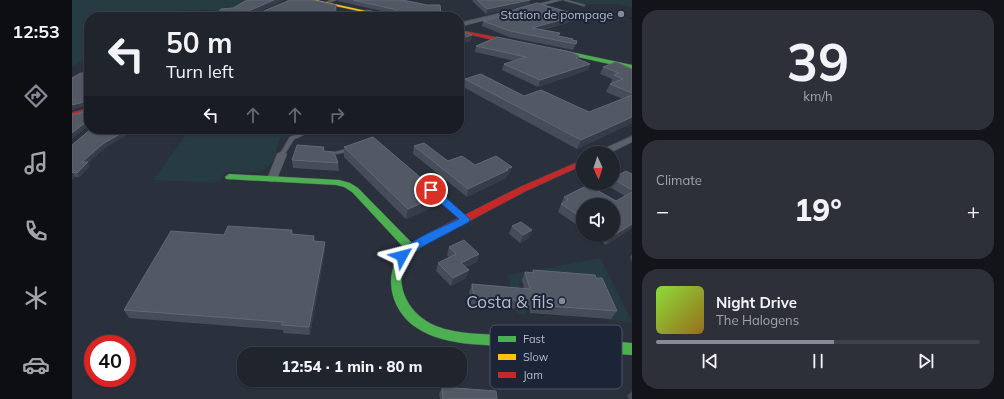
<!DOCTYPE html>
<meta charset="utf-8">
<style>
:root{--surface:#20242d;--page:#2d3039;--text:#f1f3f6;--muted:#a2a4aa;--line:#3d4149;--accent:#848a9a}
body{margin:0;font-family:Mulish,sans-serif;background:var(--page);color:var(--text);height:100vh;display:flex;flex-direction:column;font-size:15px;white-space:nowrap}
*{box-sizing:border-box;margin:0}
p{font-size:13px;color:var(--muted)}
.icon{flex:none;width:22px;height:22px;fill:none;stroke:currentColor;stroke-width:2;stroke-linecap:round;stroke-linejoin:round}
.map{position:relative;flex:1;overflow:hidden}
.drawer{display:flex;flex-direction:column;gap:10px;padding:10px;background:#121419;width:372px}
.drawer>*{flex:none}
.hud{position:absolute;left:12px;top:12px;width:380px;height:122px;border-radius:16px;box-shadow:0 1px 3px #0004,0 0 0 1px var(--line);background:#20242d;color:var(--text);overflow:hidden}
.needle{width:26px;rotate:177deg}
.tools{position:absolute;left:504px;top:146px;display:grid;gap:8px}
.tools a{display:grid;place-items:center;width:44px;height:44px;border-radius:50%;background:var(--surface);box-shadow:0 1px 3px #0004,0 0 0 1px var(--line);font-size:20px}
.speed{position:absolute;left:12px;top:335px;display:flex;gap:8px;font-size:20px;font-weight:700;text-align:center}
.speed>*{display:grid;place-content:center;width:52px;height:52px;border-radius:50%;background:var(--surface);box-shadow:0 1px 3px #0004,0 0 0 1px var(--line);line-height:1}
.speed .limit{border:6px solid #d22;background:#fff;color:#111}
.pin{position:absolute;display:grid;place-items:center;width:34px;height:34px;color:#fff;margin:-17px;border:2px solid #fff;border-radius:50%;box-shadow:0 1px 4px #0007}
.me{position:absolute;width:44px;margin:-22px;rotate:52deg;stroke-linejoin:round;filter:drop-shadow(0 0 3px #0008)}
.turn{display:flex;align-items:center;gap:14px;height:84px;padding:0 16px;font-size:18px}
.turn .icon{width:52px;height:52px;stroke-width:2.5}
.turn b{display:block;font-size:28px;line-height:34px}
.lanes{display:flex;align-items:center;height:38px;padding:0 16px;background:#0003;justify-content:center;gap:20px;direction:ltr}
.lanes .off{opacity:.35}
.big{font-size:30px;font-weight:800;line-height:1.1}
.drawer .card{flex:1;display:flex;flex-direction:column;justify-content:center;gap:6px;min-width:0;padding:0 14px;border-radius:16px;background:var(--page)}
.drawer .dial{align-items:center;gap:0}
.dial b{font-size:52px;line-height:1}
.song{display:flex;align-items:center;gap:12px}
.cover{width:48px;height:48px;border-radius:6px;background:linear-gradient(135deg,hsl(90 70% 55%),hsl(40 70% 35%))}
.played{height:4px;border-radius:2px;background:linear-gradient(90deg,var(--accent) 55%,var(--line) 55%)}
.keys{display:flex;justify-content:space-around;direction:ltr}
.heat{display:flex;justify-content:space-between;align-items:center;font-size:22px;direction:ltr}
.trip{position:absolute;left:165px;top:347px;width:230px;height:40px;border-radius:16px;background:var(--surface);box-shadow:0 1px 3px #0004,0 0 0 1px var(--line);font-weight:800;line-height:40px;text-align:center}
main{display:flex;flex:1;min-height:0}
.tab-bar{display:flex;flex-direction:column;width:72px;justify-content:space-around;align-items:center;background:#0d0e12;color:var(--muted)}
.tab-bar .icon{width:28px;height:28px}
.tab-bar .current{color:var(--accent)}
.tab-bar b{font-size:18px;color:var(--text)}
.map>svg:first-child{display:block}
.green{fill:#263b42}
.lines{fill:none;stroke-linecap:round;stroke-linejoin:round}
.stream{stroke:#162441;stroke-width:1.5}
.lane-casing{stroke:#484d57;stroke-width:1.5}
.street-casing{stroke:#484d57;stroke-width:1}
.fast-casing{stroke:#484d57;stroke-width:1}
.slow-casing{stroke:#484d57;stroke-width:1}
.jam-casing{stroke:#484d57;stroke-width:1}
.lane{fill:#5b5f68;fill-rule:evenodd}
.street{fill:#5b5f68;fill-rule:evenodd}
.fast{fill:#4caf50;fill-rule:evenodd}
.slow{fill:#ffc107;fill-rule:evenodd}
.jam{fill:#c62828;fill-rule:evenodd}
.wall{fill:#474c59}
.shaded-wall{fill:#373c48}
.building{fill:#535865;stroke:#626875}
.route{fill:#1a73e8;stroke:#114b97}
.poi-dot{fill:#848a9a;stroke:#1c2537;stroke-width:1.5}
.labels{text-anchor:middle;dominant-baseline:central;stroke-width:4;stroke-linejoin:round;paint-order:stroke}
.far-poi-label{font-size:12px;fill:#b4bbcc;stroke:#1c2537;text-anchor:end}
.near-poi-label{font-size:17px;fill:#b4bbcc;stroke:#1c2537;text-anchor:end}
.key{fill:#1c2537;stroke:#4a5264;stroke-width:1}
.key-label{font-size:11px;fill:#b4bbcc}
</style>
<main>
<nav class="tab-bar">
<b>12:53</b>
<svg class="icon current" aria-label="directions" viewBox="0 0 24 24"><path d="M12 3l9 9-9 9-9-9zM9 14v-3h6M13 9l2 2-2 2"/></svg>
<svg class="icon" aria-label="music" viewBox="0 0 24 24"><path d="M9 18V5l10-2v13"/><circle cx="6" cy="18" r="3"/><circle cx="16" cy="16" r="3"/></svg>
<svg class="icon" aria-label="phone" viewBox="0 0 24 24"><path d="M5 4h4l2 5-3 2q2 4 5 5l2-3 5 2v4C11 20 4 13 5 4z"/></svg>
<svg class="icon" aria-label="climate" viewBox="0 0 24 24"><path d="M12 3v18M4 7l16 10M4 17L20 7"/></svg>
<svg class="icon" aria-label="car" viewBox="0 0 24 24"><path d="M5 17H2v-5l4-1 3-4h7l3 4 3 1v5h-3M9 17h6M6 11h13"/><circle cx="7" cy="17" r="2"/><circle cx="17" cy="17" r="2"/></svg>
</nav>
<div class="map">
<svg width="560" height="399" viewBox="0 0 560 399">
<rect width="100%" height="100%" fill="#2a303c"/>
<g class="green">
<path d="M0,0h187l-1,3 15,3 -4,2h-13l-27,4 -24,-2 -31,1 -8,6h-77v40l-3,1 -14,9z"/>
<path d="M500,0h60v8l-13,-4h-33z"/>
<path d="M118,129h112l-13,7 -8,1c-3,6 -6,22 -10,27 -10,12 -33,8 -46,8l-6,11 -66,-3z"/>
<path d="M528,258l32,64 -24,-2 -14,-32 -75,-5 8,31h-10l-9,-39z"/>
</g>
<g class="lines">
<path class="stream" d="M558,18l2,1"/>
<defs>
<g id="lane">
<path d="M491,0h4l18,5 -1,1z"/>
<path d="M239,129h6l-23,10 -10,16h-4v-1l10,-17z"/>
<path d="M279,148l2,1v1l-16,4 -2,-1v-1z"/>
<path d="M363,192l2,1 30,25 1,1 -1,1h-4l-30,-25 -1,-1 1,-1z"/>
</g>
<g id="street">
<path d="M258,0h7l-11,4 -2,-1z"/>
<path d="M482,0h8l-103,27v-4z"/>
<path d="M560,136v6l-22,11h-13l2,-2z"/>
<path d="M210,151l5,3 -10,25 -5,3 -4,-1 -1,-2 10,-25z"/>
</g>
<g id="fast">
<path d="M220,0h5l-38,17h-6z"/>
<path d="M485,49l75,16v4l-77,-17 -1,-1z"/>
<path d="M157,174l110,6 11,3 8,5 54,55 23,-13h6l2,3 -2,3c-20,11 -44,22 -39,50 3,18 17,33 34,40 26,10 56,8 84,9 37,2 75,5 112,8v12l-162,-11c-19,-2 -38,-6 -53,-16 -27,-17 -36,-56 -12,-79l-53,-57 -8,-5 -8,-2 -110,-6 -1,-2z"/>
</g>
<path id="slow" d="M236,0h8l78,17h-8z"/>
<g id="jam">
<path d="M387,30l56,11 3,2 -3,2 -56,-13z"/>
<path d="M17,108v4l-17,5v-4z"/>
<path d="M511,160v5l-57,26 -85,45h-6l-2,-3 2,-3 85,-43z"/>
</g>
</defs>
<use href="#lane" class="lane-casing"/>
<use href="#street" class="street-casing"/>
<use href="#fast" class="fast-casing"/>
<use href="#slow" class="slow-casing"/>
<use href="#jam" class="jam-casing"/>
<use href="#lane" class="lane"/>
<use href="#street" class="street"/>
<use href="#fast" class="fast"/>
<use href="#slow" class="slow"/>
<use href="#jam" class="jam"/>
</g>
<g class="wall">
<path d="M266,0h65l38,14v3h-88l28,-4h9l-52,-12z"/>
<path d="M401,0h57l-1,5 -43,9 -14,-13z"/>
<path d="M264,5l1,5 -2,6 4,1h-80v-4z"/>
<path d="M444,9l60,11 -33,10 17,3 -1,3 18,5 -4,9 -64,-13 -27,-11 1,-5 31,-7z"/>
<path d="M404,46l103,10 -1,3 12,5 -2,6 -50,17 -36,-17 2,-6 10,-3 -39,-9z"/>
<path d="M531,67l29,2v54l-55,26 -114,-62 2,-8 59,17 65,16 34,-13 -17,-7 4,-8 2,-1h-1l1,-4 -12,-5z"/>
<path d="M17,74v26h-3v5l-14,5z"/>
<path d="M0,115l14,1 2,5h1v5h-1l-16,13z"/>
<path d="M19,129h42v2l-27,16 -18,16 2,3 -11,11h-4l-3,3v-35z"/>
<path d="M342,146l34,15 27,4 37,2 -3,7 -2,1 -1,3 -39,19 -54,-43z"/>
<path d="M252,147v4l14,12 1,8 -46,-3 -1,-8z"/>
<path d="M272,147l95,58 -33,14 -62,-62z"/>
<path d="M560,174v54l-26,17 -14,-10h21l-30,-30v24l-25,-17 6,-15 52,4 9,-5 -17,-10 2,-3h3v-5z"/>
<path d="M440,226l20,4 -3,8 -9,5 -11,-9z"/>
<path d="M220,230l1,4 21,2 1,6h10v8l-15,85 -27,-2v-3l-154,-12 -5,-8z"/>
<path d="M377,247l30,7 -2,8 -12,5 1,11 -15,8 -15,-15 2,-8 11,-6 -2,-2z"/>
<path d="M560,254v8l-2,-5z"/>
<path d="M461,270l63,8 21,33 -6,8 -81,-6v-4l-59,-3 -2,-14 3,-8 52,5 -2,-9 3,-8 7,1z"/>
<path d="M370,387l55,12h-57l-1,-5z"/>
<path d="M560,391v8h-3l-2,-3z"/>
</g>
<g class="shaded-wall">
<path d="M202,0h11l-38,17h-13z"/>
<path d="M458,0l-1,5 -43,9 1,-5z"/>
<path d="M264,5l1,5 -2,7h-1z"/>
<path d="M506,15l-2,5 -45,13 1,-5z"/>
<path d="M400,35l-1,6 -12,3v-5z"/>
<path d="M518,64l-2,6 -50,17 2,-7z"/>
<path d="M12,96l2,4v5l-14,5v-5z"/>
<path d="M560,117v6l-55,26 4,-9z"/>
<path d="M14,122l2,4 -16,13v-6z"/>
<path d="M57,129h4v2l-27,16 -18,16 2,3 -11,11 -2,-4 5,-11 22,-19z"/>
<path d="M440,167l-3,7 -2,1 -1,3 -39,19 1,-8z"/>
<path d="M1,172l2,5 -3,3v-7z"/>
<path d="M369,195l-2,10 -33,14 2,-10z"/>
<path d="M560,224v4l-26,17 5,-8z"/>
<path d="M460,230l-3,8 -9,5 3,-8z"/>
<path d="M253,242v8l-15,85 -1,-8z"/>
<path d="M407,254l-2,8 -19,9 3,-8z"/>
<path d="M397,270l-3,8 -15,8 2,-8z"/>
</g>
<g class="building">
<path d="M175,0h27l-40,17h-23l6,-3 4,-5 12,-1z"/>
<path d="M218,0h22l24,5 -2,11 5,1h-61l-19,-4z"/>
<path d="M281,0h50l24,5h13l1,9 -33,-1 2,4h-57l14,-7 14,3h17l-1,-2 -4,-2z"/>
<path d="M405,0h53l-43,9z"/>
<path d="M465,3l41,12 -46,13 28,5 -2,3 15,3 -1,1 5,1 -1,3 -66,-13 -27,-10 33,-8v-4z"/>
<path d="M387,30l13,5 -13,4z"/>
<path d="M425,37l74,15 8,4 -3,2 14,6 -50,16 -36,-16 22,-7 -50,-11z"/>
<path d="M544,62l16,7v24l-22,-9 13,-5 -9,-4 5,-2 -16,-6z"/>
<path d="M9,73l8,1v22h-5v6l-12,3v-27z"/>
<path d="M409,74l43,22 17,-6 48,22 43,-17v22l-51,23 -116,-61z"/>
<path d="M12,112l3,9h2v1h-3l-14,11v-18z"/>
<path d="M19,129h38l-25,14 -22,19h6l-11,11 -4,-1 -1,1v-28z"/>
<path d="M301,137l68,58 -33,14 -64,-62z"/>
<path d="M352,143l24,18 14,-5 13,9 21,-9 16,11 -6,2 2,1 -40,19 -54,-43z"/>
<path d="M225,145l27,2 -1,4 11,1 4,11 -46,-3z"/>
<path d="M554,171l6,3v16l-19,-11v-1z"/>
<path d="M516,185l28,16 16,-9v32l-21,13 -3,-2h5v-30h-30v13l-22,-14 7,-4 -4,-3z"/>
<path d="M449,222l11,8 -9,5 -11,-9z"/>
<path d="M156,226l64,4 -1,4 23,2 -1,5 12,1 -16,85 -27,-2 1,-3 -159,-12 47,-79 53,4z"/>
<path d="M392,240l15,14 -18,9 8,7 -16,8 -15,-15 18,-9 -7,-7z"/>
<path d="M461,270l62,5 1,3h6l15,33 -83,-6 -1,-4 -59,-3 -2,-14 58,5 -5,-17 9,1z"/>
<path d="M370,387l54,4 1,8h-54z"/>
</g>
<path class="route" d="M359,187l4,1 35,31 -1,3 -55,29 -8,8h-7l-2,-3c8,-15 46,-29 62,-37l-31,-27 -1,-2z"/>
<g class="poi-dot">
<circle cx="549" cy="14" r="4"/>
<circle cx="490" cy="301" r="4"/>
</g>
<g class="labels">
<g class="far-poi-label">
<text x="541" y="14">Station de pompage</text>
</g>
<g class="near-poi-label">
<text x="482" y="301">Costa &amp; fils</text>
</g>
</g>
<rect x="418" y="325" width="132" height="64" rx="6" class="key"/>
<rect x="426" y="336" width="18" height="6" fill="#4caf50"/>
<rect x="426" y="354" width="18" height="6" fill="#ffc107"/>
<rect x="426" y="372" width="18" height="6" fill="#c62828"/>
<g class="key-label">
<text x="451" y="343">Fast</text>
<text x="451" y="361">Slow</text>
<text x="451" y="379">Jam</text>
</g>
</svg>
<div class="tools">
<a><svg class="needle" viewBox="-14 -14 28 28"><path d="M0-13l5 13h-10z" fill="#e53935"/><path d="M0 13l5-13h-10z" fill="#a2a4aa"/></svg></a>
<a><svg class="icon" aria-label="sound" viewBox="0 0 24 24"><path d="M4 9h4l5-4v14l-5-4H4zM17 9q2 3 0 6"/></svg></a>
</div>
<div class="speed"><div class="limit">40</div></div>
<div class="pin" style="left:359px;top:190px;background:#d93025"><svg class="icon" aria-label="arrive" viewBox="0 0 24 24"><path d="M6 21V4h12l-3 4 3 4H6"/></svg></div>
<svg class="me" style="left:330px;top:256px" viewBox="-20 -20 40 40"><path d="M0-17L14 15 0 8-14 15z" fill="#1a73e8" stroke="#fff" stroke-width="4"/></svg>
<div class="trip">12:54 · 1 min · 80 m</div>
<div class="hud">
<div class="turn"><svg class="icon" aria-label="left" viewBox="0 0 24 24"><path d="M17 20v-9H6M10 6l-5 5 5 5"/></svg><div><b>50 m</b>Turn left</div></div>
<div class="lanes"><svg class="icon" aria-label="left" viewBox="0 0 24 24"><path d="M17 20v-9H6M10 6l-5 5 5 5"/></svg><svg class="icon off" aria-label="ahead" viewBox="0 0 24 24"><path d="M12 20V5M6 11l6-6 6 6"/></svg><svg class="icon off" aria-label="ahead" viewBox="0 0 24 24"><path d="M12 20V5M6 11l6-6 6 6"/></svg><svg class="icon off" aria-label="right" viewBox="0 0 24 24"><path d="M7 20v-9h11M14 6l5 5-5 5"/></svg></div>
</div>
</div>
<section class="drawer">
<div class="card dial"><b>39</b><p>km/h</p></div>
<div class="card"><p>Climate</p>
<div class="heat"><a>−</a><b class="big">19°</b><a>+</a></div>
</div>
<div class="card">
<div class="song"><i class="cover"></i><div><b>Night Drive</b><p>The Halogens</p></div></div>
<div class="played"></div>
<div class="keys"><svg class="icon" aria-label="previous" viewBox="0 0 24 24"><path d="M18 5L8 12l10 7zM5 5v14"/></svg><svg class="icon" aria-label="pause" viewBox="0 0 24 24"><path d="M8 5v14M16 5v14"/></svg><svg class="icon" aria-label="next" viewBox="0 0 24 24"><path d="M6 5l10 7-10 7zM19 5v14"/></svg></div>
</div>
</section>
</main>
